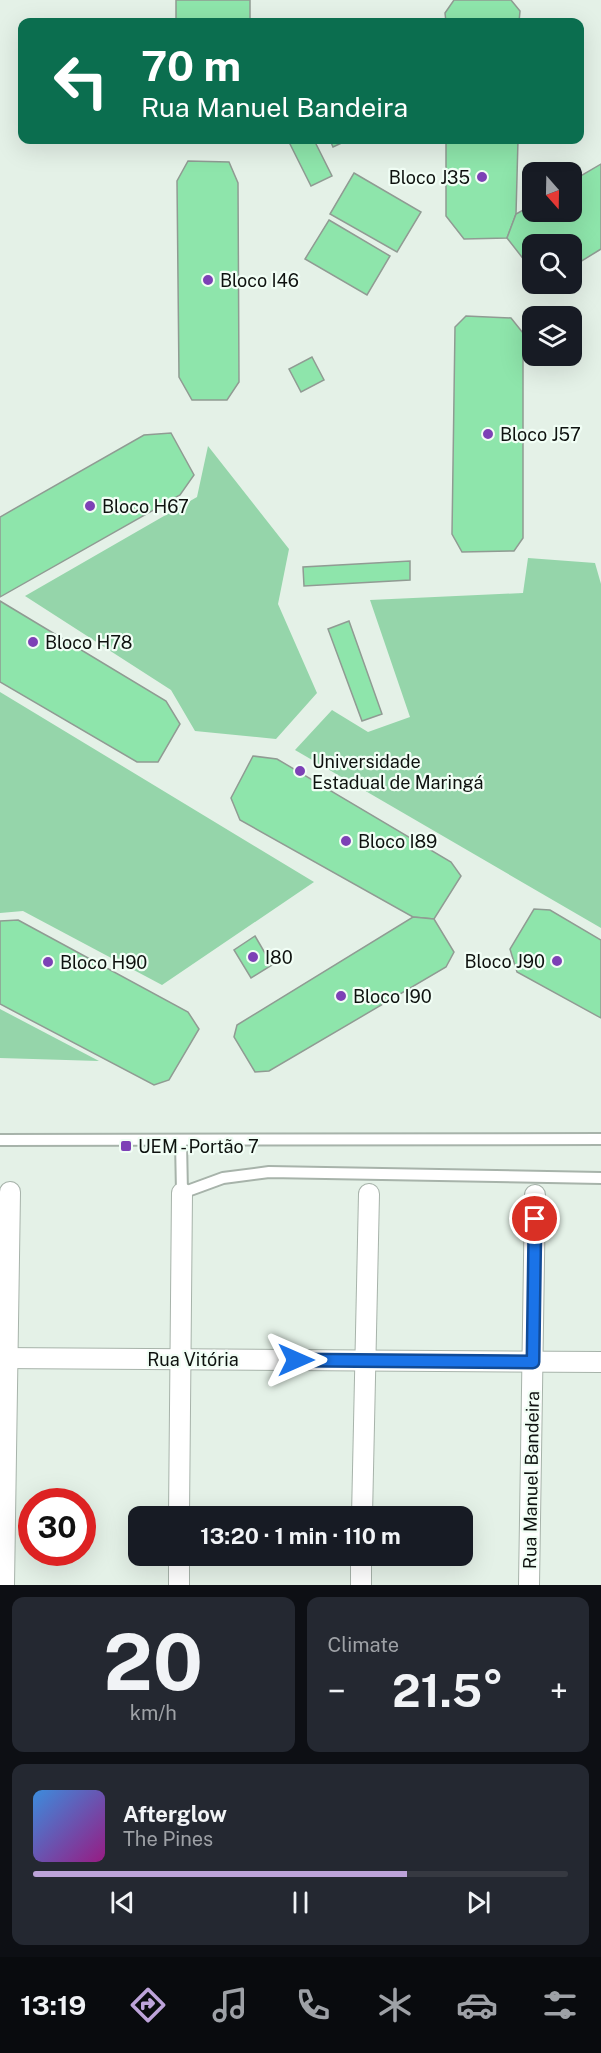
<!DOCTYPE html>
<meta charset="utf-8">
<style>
:root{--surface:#171b24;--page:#242831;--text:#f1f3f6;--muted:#9ea1a6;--line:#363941;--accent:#bda3d9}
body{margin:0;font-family:"Public Sans",sans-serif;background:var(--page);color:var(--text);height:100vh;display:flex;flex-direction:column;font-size:22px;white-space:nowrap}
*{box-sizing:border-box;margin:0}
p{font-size:20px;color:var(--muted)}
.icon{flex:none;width:33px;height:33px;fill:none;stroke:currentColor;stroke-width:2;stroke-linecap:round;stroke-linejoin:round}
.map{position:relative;height:1585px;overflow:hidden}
.drawer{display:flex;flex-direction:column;gap:12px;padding:12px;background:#0d0f14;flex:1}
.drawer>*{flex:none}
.top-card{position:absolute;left:18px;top:18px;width:566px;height:126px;border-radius:12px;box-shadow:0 6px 24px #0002;background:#0b6e4f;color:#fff;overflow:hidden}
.needle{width:39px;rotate:160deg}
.controls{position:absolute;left:522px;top:162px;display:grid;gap:12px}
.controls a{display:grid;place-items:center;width:60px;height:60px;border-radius:12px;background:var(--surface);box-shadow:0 6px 24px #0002;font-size:30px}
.speed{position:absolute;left:18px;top:1488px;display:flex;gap:12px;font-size:30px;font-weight:700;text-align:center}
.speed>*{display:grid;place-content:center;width:78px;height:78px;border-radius:50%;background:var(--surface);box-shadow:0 6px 24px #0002;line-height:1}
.speed .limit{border:9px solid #d22;background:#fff;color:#111}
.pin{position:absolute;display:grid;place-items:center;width:51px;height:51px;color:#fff;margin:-26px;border:3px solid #fff;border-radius:50%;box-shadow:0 2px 6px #0007}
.me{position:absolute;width:66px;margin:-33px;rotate:90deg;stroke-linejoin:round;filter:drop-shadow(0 0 4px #0008)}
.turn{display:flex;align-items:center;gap:21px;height:126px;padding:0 24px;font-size:27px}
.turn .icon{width:78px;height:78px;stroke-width:2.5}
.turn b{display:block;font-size:42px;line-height:51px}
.big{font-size:45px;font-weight:700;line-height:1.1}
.drawer .card{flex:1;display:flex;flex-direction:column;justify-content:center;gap:9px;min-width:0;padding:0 21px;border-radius:12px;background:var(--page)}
.drawer .dial{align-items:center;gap:0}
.dial b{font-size:78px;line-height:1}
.song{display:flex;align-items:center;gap:18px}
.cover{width:72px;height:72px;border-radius:9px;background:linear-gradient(135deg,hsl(210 70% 55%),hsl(310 70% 35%))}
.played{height:6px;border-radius:3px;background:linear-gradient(90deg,var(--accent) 70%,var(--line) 70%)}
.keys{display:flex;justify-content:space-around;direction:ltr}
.heat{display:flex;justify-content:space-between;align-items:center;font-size:33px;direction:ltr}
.drawer .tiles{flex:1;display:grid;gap:12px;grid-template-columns:1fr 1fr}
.card:last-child{grid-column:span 2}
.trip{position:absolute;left:128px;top:1506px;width:345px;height:60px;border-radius:12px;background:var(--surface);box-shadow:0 6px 24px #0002;font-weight:700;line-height:60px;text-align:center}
.menu{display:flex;height:96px;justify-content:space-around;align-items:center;background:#090b0e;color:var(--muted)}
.menu .icon{width:42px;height:42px}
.menu .active{color:var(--accent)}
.menu b{font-size:27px;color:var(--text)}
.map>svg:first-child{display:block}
.green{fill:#95d5aa}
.building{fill:#8ee5ab;stroke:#909b93;stroke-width:1.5}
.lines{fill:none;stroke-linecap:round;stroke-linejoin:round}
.lane-casing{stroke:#a7b3aa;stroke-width:14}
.street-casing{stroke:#a7b3aa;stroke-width:22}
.lane{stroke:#fff;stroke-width:10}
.street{stroke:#fff;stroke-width:20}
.route-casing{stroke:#114b97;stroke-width:15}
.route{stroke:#1a73e8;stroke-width:10}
.poi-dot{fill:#7d41b6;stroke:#f1fef5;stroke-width:2}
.labels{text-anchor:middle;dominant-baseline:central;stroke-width:4.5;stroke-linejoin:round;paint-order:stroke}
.poi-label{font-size:18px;fill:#0e120f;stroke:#f1fef5;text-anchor:start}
.street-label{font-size:18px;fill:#0e120f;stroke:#f1fef5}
</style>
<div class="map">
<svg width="601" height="1585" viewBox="0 0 601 1585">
<rect width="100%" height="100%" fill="#e4f1e7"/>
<g class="green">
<path d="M208,446l81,103 -11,55 39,89 -41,46 -81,-8 -24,-41 -146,-94 172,-99z"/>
<path d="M528,558l67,5 6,21v344l-306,-178 37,-40 36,22 42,-15 -40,-117 153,-7z"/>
<path d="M0,692l314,190 -152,103 -139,-74 -23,2z"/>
<path d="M0,1009l99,52 -99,-3z"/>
</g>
<g class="building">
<rect x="176" y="0" width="74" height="22"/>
<path d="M454,0h57l9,11 -1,11h-73l-1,-9z"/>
<path d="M288,140h26l18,36 -21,10z"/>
<path d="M330,140h18l-15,7z"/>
<path d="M446,140h72l-2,74 -9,24 -43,1 -18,-23z"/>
<path d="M188,161l41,1 9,21 1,199 -12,18h-35l-13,-23 -2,-196z"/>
<path d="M601,164v85l-29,18v-23h-40v26l-25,-32 9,-24 16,-9v7h40v-31z"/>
<path d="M354,173l67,39 -24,40 -67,-38z"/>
<path d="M329,220l61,36 -23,39 -62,-36z"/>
<path d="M466,316l45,2 12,15v205l-9,13 -52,1 -10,-18 3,-207z"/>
<path d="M312,357l12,23 -23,12 -12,-23z"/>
<path d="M171,433l23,42 -14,20 -180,102v-80l144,-82z"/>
<path d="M410,561v19l-106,6 -1,-19z"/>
<path d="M0,601l166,100 14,23 -22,38h-21l-137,-80z"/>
<path d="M349,621l33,93 -20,7 -34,-92z"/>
<path d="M253,756l24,3 174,103 10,14 -27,43 -21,-2 -173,-97 -9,-22z"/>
<path d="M534,909l16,1 51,30v78l-84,-46 -7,-23z"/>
<path d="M413,917l21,2 20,33 -8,15 -177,104 -14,1 -21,-35 3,-12z"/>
<path d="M18,920l170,92 11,17 -30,51 -15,5 -154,-81v-83z"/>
<path d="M255,936l17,29 -21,13 -17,-28z"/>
</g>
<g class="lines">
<defs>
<g id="lane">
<path d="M0,1140l601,-1"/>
<path d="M181,1141l1,52 41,-15 46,-6 332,6"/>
</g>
<g id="street">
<path d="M0,1358l601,4"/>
<path d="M179,1516l3,-323"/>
<path d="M362,1516l7,-322"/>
<path d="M4,1585l6,-393"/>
<path d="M179,1585v-29"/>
<path d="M361,1585v-29"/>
<path d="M529,1585l6,-390"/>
</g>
</defs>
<use href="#lane" class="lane-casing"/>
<use href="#street" class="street-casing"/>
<use href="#lane" class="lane"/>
<use href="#street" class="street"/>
</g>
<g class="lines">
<defs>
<path id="route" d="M296,1360l237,2 2,-143"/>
</defs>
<use href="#route" class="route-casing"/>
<use href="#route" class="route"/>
</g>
<g class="poi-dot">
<circle cx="482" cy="177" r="6"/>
<circle cx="208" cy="280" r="6"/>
<circle cx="488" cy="434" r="6"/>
<circle cx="90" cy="506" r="6"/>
<circle cx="33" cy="642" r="6"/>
<circle cx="300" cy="771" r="6"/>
<circle cx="346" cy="841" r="6"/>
<circle cx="253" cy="957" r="6"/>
<circle cx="557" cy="961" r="6"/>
<circle cx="48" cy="962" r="6"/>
<circle cx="341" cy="996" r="6"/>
<rect x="120" y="1140" width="12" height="12" rx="3"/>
</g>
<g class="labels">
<g class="poi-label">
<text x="470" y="177" text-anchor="end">Bloco J35</text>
<text x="220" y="280">Bloco I46</text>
<text x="500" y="434">Bloco J57</text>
<text x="102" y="506">Bloco H67</text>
<text x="45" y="642">Bloco H78</text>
<text x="312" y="761">Universidade<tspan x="312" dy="21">Estadual de Maringá</tspan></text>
<text x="358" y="841">Bloco I89</text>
<text x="265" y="957">I80</text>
<text x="545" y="961" text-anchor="end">Bloco J90</text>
<text x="60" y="962">Bloco H90</text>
<text x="353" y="996">Bloco I90</text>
<text x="138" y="1146">UEM - Portão 7</text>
</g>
<g class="street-label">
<text x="193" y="1359">Rua Vitória</text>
<text transform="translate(531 1480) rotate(-89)">Rua Manuel Bandeira</text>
</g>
</g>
</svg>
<div class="controls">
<a><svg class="needle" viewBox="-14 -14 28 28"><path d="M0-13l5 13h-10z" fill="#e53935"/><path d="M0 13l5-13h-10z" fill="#9ea1a6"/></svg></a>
<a><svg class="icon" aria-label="search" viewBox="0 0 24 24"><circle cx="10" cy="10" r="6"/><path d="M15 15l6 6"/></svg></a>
<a><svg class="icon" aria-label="layers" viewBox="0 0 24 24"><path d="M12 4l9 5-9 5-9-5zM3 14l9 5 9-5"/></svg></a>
</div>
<div class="speed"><div class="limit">30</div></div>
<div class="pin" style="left:535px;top:1219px;background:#d93025"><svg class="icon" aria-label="arrive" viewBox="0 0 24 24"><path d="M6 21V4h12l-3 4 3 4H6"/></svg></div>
<svg class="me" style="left:296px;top:1360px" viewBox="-20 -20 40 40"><path d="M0-17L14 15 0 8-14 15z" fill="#1a73e8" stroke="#fff" stroke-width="4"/></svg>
<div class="trip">13:20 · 1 min · 110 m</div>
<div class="top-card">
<div class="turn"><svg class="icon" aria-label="left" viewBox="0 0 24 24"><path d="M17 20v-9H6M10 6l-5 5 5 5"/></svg><div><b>70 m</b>Rua Manuel Bandeira</div></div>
</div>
</div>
<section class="drawer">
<div class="tiles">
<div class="card dial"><b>20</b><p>km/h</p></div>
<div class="card"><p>Climate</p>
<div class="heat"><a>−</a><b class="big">21.5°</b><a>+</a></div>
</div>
<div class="card">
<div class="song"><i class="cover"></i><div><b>Afterglow</b><p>The Pines</p></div></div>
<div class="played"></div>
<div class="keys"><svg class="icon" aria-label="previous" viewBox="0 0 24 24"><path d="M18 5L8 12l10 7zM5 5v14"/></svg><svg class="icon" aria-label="pause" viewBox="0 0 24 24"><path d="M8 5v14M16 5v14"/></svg><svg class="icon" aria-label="next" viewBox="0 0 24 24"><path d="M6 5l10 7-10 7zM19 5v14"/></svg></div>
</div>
</div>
</section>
<nav class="menu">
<b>13:19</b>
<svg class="icon active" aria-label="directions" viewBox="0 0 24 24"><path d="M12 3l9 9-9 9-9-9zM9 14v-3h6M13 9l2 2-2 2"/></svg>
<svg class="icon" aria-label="music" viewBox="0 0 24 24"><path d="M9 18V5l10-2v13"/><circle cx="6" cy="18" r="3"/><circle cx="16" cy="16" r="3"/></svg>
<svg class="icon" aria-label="phone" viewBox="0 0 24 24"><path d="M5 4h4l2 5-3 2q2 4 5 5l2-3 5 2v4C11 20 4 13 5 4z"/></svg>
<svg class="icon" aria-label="climate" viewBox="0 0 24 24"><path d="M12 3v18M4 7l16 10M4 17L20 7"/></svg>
<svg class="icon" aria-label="car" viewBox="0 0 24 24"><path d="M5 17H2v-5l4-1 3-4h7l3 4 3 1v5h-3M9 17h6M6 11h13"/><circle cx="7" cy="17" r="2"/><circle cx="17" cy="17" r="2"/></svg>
<svg class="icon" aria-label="filters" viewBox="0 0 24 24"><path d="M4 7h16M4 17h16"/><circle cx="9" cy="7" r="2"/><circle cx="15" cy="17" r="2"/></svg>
</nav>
